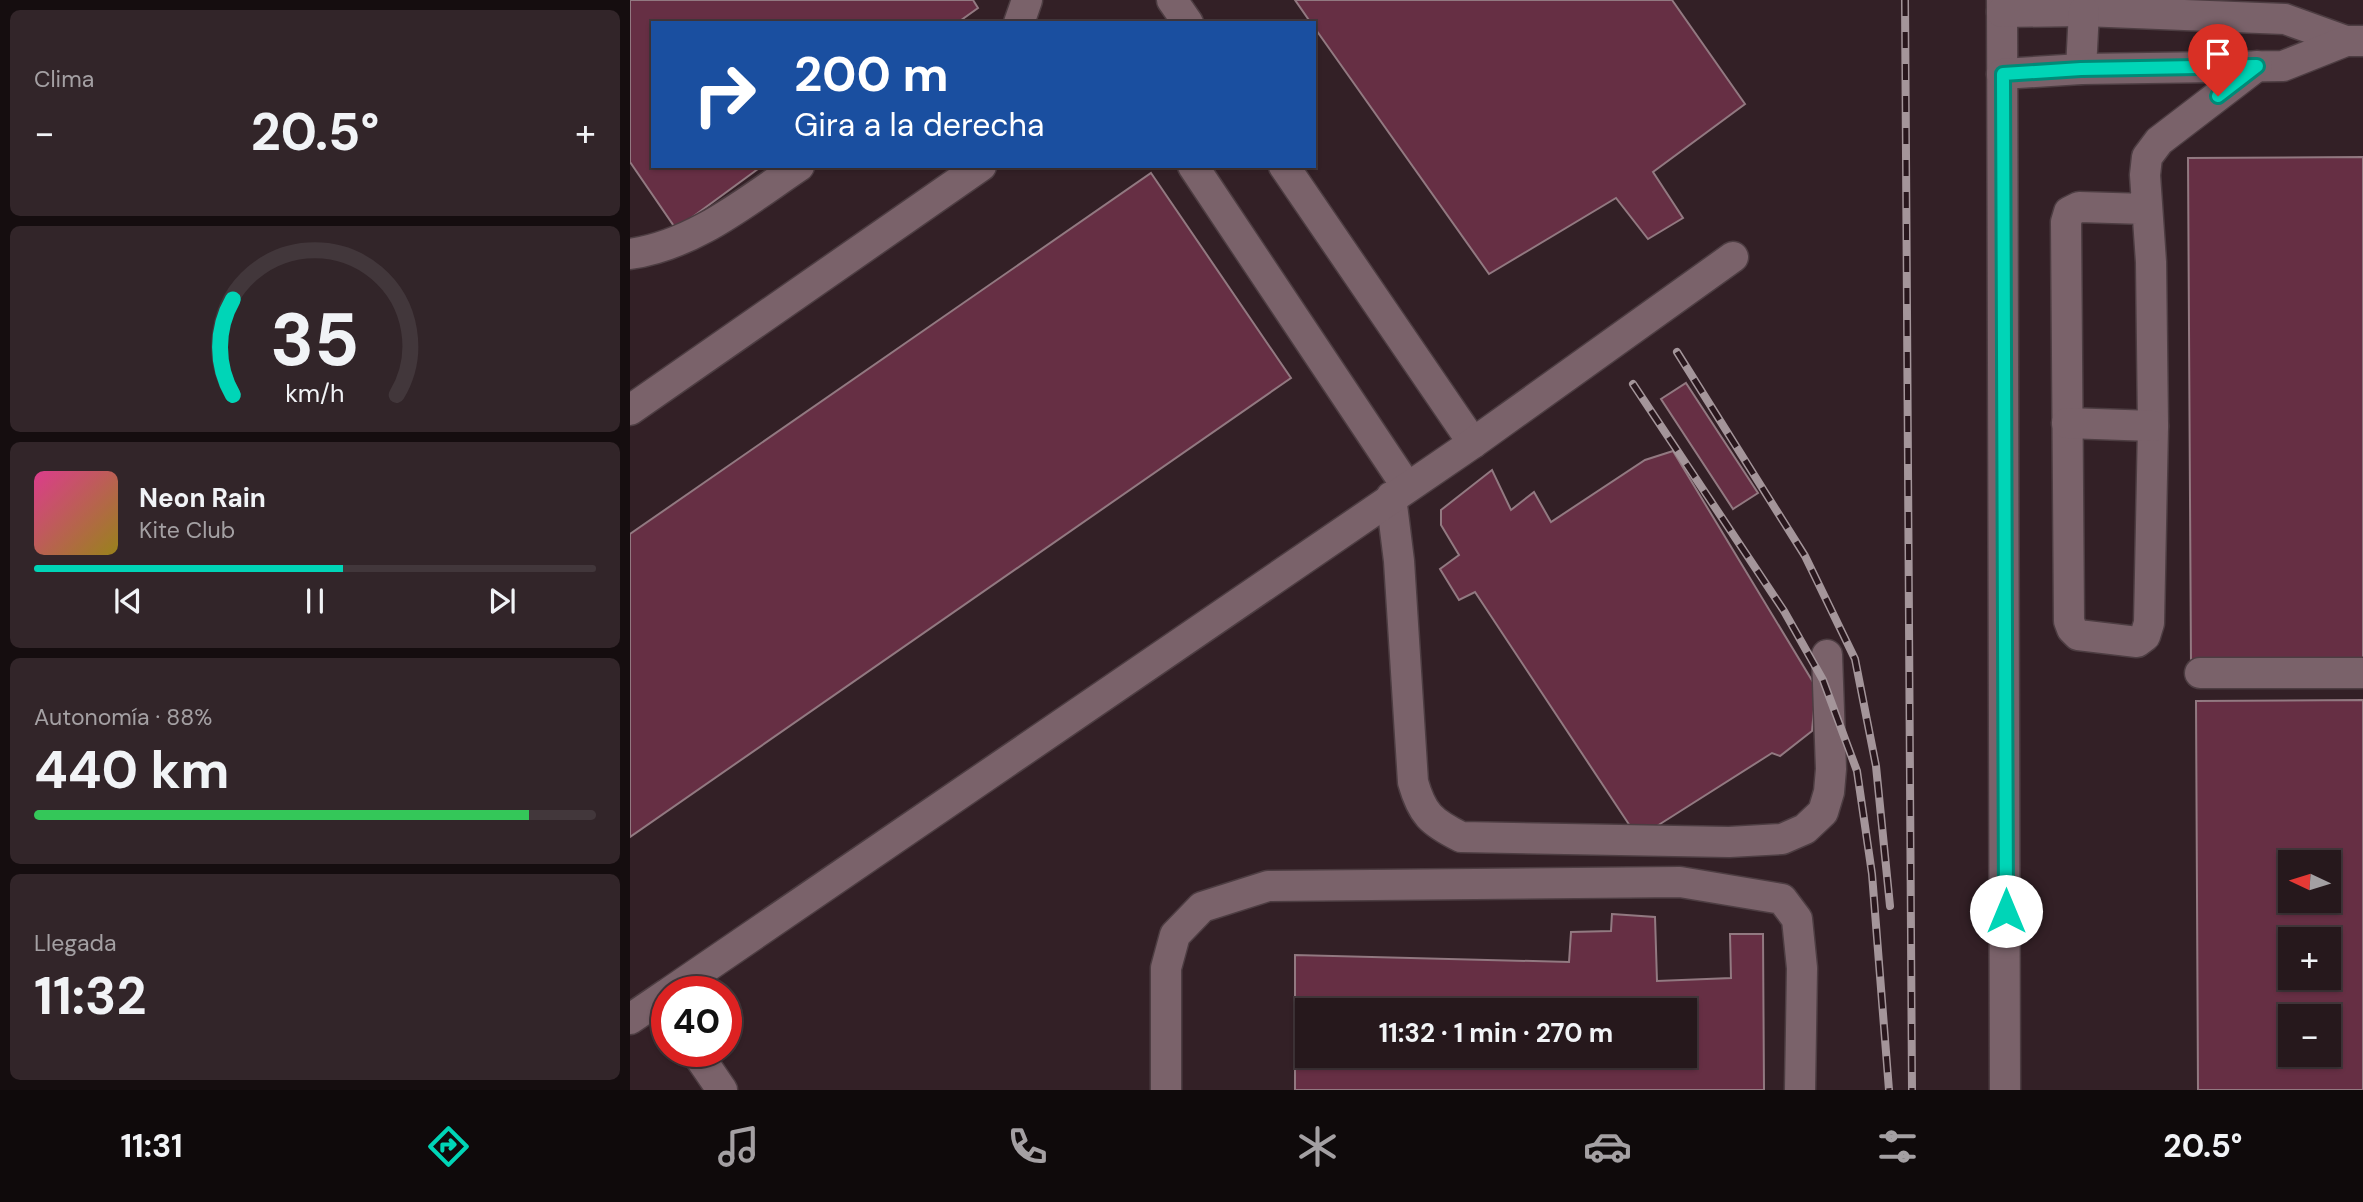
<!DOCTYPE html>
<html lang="es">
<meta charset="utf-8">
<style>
:root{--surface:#26181c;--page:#322529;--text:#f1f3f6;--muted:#a4a0a3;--line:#42373b;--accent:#00d5b7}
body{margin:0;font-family:"DM Sans",sans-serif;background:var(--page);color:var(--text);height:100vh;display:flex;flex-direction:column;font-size:26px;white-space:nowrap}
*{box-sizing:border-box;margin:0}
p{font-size:23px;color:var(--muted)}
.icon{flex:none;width:38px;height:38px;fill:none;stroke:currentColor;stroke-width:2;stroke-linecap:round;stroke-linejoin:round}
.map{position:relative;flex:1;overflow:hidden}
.side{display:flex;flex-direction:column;gap:10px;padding:10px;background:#150d0f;width:630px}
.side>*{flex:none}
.hud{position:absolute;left:21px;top:21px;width:665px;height:147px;border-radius:0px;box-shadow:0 2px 5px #0004,0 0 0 2px var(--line);background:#1a4fa0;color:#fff;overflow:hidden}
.needle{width:46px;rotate:274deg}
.tools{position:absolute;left:1648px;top:850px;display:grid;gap:14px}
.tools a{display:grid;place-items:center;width:63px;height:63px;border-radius:0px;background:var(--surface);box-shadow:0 2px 5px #0004,0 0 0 2px var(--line);font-size:35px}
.speed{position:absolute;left:21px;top:976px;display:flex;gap:14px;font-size:35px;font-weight:700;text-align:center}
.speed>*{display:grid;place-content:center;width:91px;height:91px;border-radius:50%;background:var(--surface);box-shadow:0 2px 5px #0004,0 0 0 2px var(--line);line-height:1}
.speed .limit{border:10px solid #d22;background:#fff;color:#111}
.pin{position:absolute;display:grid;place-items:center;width:60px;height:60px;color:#fff;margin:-72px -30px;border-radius:50% 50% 50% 0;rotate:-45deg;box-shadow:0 0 7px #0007}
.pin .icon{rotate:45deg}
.me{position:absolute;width:77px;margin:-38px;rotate:0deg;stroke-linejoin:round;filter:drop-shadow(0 0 5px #0008)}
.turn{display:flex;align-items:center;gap:24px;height:147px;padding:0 28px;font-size:32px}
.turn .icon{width:91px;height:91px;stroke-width:2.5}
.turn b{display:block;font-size:49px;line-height:60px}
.big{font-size:52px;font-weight:700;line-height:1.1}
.side .card{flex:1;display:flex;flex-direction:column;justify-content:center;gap:10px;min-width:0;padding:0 24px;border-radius:10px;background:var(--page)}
.side .dial{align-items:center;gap:0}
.dial svg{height:182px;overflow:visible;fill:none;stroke:var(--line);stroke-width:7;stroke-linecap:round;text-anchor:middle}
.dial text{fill:var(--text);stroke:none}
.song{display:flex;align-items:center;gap:21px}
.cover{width:84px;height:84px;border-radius:10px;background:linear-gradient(135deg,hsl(330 70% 55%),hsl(50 70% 35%))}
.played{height:7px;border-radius:4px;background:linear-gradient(90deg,var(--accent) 55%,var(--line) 55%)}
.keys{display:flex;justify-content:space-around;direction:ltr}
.heat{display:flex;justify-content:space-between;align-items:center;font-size:38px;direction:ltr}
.charge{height:10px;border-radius:5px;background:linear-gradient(90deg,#34c759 88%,var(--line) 0)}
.trip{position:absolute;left:665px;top:998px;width:402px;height:70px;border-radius:0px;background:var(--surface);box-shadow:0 2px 5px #0004,0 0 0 2px var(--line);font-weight:700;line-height:70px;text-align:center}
.tabs{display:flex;height:112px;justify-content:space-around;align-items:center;background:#0f0a0b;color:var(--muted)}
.tabs .icon{width:49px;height:49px}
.tabs .active{color:var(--accent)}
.tabs b{font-size:32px;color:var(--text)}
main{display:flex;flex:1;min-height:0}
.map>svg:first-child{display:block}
.building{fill:#662f44;stroke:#927981;stroke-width:2;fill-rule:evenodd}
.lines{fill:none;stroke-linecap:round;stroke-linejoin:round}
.minor-casing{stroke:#4d3d42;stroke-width:33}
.minor{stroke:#7a626a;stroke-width:30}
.rail-casing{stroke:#a4959a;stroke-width:8}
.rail{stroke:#29171d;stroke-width:5;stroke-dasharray:16;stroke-linecap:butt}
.route-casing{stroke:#008a77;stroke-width:18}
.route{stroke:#00d5b7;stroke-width:12}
</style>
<main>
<section class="side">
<div class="card"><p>Clima</p>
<div class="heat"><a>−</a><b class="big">20.5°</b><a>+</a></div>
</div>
<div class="card dial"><svg viewBox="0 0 100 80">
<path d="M14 69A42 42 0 1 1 86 69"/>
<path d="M14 69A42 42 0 0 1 14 27" stroke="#00d5b7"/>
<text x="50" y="56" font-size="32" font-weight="700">35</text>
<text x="50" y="72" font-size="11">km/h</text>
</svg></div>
<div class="card">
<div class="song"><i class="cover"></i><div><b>Neon Rain</b><p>Kite Club</p></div></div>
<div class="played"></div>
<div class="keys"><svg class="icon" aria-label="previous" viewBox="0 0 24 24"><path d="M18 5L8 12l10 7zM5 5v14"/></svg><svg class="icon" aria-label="pause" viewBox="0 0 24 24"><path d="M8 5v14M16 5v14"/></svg><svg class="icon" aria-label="next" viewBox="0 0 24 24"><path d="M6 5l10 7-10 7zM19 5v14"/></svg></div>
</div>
<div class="card"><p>Autonomía · 88%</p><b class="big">440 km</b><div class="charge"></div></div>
<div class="card"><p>Llegada</p><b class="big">11:32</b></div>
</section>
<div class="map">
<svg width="1733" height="1090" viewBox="0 0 1733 1090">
<rect width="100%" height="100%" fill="#332026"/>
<g class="building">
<path d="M0,0h343l5,8 -21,15h-304v143h109l-86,63 -46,-67z"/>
<path d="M665,0h377l73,104 -92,68 30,46 -35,21 -32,-41 -127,76 -175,-247v-4h-3z"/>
<path d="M1733,157v509l-172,1 -3,-509z"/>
<path d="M521,173l140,205 -661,459v-303z"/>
<path d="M1056,383l72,110 -25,16 -72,-110z"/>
<path d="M1043,451l143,236 -4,44 -32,25 -8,-3 -134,85 -163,-246 -16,8 -19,-31 19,-14 -18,-30v-15l51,-40 19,40 23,-18 17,30 94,-62z"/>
<path d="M1733,700v390h-165l-2,-389zM1661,863h38v38h-38zM1661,940h38v38h-38zM1661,1017h38v38h-38z"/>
<path d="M982,914l43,3 2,64 74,-3 -1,-44h33l1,156h-469v-135l274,7 2,-30 40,-1zM677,1010h378v45h-378z"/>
</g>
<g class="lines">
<defs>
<g id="minor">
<path d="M542,0l16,23"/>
<path d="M1372,0l3,1090"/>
<path d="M1372,12l82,-1 201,8 61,22"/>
<path d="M389,23l8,-23"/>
<path d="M1451,69l3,-58"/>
<path d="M1372,74l79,-5 202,-3 63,-25h17"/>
<path d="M563,166l214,321"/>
<path d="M654,166l189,277"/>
<path d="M1516,209l-67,-2 -10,5 -3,10 3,399 3,8 6,6 59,7 8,-6 4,-13 4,-197 -2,-164 -6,-87 2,-18 12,-16 98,-75"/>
<path d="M0,254c64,-9 117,-53 169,-88"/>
<path d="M0,410l351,-244"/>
<path d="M1437,423l86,3"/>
<path d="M761,497l8,64 14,221c9,32 18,40 48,55l268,5 53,-3 23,-10 18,-17 6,-20 2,-23 -4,-114"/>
<path d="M1570,673h163"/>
<path d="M40,992l803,-549 260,-186"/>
<path d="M0,1019l37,-25"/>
<path d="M66,1052l26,38"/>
<path d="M536,1090v-122l9,-33 27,-28 66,-21 412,-4 102,17 15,20 5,49 -2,122"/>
</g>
</defs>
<use href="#minor" class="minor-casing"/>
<use href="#minor" class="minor"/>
<defs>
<g id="rail">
<path d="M1275,0l7,1090"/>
<path d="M1047,352l128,204 50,103 21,107 14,140"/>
<path d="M1003,384l151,227 39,69 34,91 15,103 17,216"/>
</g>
</defs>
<use href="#rail" class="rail-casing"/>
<use href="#rail" class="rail"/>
</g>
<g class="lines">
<defs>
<path id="route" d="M1376,911l-3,-837 78,-5 176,-3 -39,30"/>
</defs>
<use href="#route" class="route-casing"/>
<use href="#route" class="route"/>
</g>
</svg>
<div class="tools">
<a><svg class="needle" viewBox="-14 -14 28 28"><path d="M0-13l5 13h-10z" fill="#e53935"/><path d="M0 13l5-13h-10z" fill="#a4a0a3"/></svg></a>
<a>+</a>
<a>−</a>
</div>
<div class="speed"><div class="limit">40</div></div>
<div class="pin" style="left:1588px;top:96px;background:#d93025"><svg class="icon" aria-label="arrive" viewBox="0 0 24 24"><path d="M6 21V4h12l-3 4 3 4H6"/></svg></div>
<svg class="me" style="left:1376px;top:911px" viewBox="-20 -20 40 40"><circle r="19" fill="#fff"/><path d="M0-13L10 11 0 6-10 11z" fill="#00d5b7"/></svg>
<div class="trip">11:32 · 1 min · 270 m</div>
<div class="hud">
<div class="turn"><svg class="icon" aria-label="right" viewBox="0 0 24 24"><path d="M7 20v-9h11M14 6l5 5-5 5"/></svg><div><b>200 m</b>Gira a la derecha</div></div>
</div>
</div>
</main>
<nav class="tabs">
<b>11:31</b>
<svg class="icon active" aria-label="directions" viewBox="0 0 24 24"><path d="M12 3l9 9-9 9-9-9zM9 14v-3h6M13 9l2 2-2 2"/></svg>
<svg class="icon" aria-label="music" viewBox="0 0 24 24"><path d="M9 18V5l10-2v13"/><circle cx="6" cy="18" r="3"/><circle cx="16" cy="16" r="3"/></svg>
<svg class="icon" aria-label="phone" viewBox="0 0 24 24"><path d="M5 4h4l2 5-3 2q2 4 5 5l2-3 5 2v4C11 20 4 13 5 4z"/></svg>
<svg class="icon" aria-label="climate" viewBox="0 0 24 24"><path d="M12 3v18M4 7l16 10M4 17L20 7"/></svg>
<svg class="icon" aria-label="car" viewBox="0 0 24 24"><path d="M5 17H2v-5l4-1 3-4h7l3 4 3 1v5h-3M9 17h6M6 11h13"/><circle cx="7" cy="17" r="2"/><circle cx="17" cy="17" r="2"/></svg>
<svg class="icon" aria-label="filters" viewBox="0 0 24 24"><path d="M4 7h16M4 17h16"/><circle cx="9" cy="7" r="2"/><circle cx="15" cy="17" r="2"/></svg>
<b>20.5°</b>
</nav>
